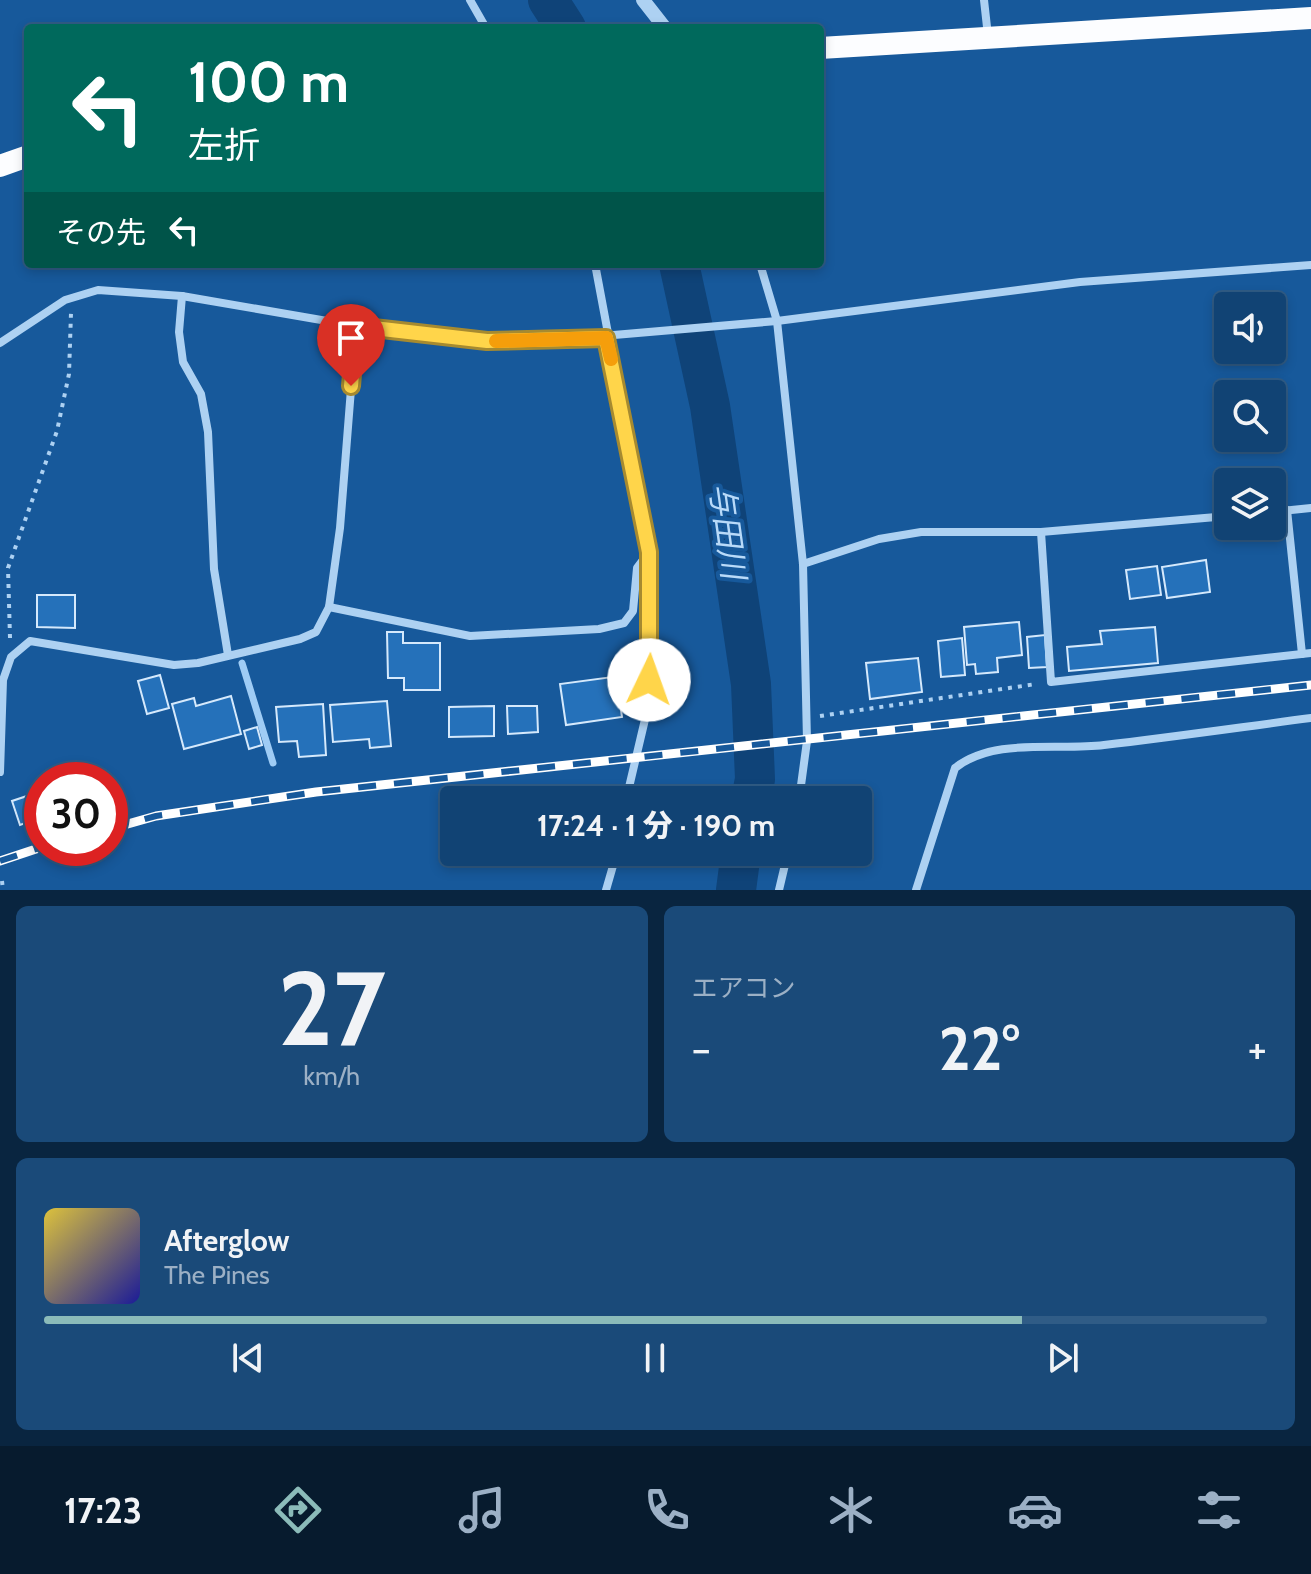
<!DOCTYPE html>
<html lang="ja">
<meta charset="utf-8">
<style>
:root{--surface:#114374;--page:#1a4a79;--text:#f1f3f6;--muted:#9cb0c5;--line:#305c86;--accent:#8bbbb9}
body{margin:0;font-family:Cabin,"Noto Sans JP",sans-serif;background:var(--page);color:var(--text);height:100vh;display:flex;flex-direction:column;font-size:30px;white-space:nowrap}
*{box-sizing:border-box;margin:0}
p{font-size:26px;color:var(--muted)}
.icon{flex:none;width:44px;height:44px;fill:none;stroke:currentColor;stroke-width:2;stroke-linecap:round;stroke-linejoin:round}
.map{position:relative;height:890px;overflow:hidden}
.sheet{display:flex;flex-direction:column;gap:16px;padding:16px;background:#092540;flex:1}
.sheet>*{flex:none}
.hud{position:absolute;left:24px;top:24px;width:800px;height:244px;border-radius:8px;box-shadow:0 4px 12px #0003,0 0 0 2px var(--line);background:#00695c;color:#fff;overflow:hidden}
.tools{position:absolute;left:1214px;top:292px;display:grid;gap:16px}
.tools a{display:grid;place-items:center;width:72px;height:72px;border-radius:8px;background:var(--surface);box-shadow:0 4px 12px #0003,0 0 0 2px var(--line);font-size:40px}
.speed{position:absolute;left:24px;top:762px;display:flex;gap:16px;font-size:40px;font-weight:700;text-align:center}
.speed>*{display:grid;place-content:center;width:104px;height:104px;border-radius:50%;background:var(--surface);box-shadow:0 4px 12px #0003,0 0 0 2px var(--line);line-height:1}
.speed .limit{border:12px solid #d22;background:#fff;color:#111}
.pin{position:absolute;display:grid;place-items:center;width:68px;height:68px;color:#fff;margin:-82px -34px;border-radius:50% 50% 50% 0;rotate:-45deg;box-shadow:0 0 8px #0007}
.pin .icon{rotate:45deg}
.me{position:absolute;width:88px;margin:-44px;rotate:3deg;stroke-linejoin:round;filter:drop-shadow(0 0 6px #0008)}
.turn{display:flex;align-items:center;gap:28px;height:168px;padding:0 32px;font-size:36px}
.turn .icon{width:104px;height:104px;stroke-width:2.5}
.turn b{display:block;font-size:56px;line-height:68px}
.then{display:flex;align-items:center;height:76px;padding:0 32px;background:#0003;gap:16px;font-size:30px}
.big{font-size:60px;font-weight:800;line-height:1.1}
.sheet .tile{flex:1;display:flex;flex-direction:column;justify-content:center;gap:12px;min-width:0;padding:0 28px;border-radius:12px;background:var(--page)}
.sheet .dial{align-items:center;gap:0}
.dial b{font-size:104px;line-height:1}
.song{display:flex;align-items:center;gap:24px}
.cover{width:96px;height:96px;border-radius:12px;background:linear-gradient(135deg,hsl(50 70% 55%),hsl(240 70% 35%))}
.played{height:8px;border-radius:4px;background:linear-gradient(90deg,var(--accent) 80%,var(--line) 80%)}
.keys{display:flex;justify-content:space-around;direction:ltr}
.heat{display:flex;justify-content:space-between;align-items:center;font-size:44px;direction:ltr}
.sheet .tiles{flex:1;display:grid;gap:16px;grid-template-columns:1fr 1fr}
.tile:last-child{grid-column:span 2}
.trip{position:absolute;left:440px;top:786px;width:432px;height:80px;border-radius:8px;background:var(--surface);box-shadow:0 4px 12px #0003,0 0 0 2px var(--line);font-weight:800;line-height:80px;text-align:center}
.tab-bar{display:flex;height:128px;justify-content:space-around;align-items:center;background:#071b2e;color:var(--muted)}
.tab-bar .icon{width:56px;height:56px}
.tab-bar .active{color:var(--accent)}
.tab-bar b{font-size:36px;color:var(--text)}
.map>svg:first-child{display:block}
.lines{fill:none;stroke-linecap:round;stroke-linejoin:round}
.stream{stroke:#9fccf5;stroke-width:7}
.river{stroke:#0f4378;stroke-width:40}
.building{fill:#2571ba;stroke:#d5e9fc;stroke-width:2}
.path{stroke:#add1f2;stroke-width:4;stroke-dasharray:4 6;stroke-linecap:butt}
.minor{stroke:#add1f2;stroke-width:8}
.tertiary{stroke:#add1f2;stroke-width:14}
.trunk{stroke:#fcfdff;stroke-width:22}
.rail-casing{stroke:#fff;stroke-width:9}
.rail{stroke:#17599b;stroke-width:6;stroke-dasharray:18;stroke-linecap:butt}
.route-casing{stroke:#a68a30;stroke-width:20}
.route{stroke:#ffd54a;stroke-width:14}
.slow{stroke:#f59e0b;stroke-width:14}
.labels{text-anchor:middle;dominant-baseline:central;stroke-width:8;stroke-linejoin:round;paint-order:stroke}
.water-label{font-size:32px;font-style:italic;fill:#b9daf9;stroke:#17599b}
</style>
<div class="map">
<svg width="1311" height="890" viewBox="0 0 1311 890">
<rect width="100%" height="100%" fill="#17599b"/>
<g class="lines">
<path class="stream" d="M242,663l31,100"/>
<g class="river">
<path d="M548,0l18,28"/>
<path d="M679,264l31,142 41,278 4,95 -4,21"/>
<path d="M736,890l5,-38"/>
</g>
</g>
<g class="building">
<path d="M1206,560l4,32 -43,6 -5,-31z"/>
<path d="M1157,566l4,29 -31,4 -4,-29z"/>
<path d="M37,595h38v33l-38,-1z"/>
<path d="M1019,622l3,33 -25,3 1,14 -22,2 -1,-10 -8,1 -3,-38z"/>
<path d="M1155,627l3,36 -89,8 -2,-24 35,-3 -2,-13z"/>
<path d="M387,632h16v11h37v47h-36v-12h-16z"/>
<path d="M1045,635l2,32 -18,1 -2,-31z"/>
<path d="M962,638l3,37 -24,2 -3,-36z"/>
<path d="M918,658l4,34 -52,7 -4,-36z"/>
<path d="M160,675l9,33 -22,6 -9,-33z"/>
<path d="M627,675l5,33 -11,2 1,7 -56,8 -6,-41z"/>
<path d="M231,696l10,38 -57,15 -12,-45 22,-6 2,8z"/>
<path d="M387,701l4,45 -21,2 -1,-9 -36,3 -3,-37z"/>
<path d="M323,704l3,51 -27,2 -2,-16 -18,1 -3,-35z"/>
<path d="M494,706v30l-45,1v-30z"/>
<path d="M507,706h30l1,26 -30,2z"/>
<path d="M257,727l5,18 -13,4 -5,-18z"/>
<path d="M42,791v26l-22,8 -8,-24z"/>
</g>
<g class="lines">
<g class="path">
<path d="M10,638l-2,-70 49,-137 12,-57 2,-61"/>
<path d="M820,716l216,-32"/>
<path d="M2,881l1,9"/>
</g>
<g class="minor">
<path d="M470,0l16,28"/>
<path d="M984,0l4,36"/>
<path d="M595,264l54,288 2,97 -4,62 -21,89"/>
<path d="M760,264l17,57 26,243 4,177 -8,59"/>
<path d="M182,296l-3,36 4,30 18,32 7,38 6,137 14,86"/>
<path d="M0,343l65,-43 33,-10 84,6 174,30 131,15h57l233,-20 303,-39 231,-17"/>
<path d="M1287,510l15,144"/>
<path d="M1272,512l39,-4"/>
<path d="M1041,532l10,150 260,-29"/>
<path d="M803,564l76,-25 42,-7h120l187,-16"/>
<path d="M329,607l141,29 129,-7 25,-6 9,-12 4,-43 12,-16"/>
<path d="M0,772l3,-92 8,-23 19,-16 144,24 24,-2 102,-24 16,-7 13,-25 11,-79 16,-202"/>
<path d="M606,890l11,-38"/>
<path d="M779,890l9,-38"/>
<path d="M916,890l39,-122c39,-31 102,-17 149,-23 69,-8 138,-18 207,-27"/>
</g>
<path class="tertiary" d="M643,0l22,28"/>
<g class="trunk">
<path d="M820,48l491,-30"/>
<path d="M0,166l28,-10"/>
</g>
<defs>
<g id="rail">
<path d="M110,829l46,-13 160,-24 995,-107"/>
<path d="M0,861l42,-14"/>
</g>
</defs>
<use href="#rail" class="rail-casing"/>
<use href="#rail" class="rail"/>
</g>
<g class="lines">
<defs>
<path id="route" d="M351,386l5,-60 131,15 119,-3 43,214v128"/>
</defs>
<use href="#route" class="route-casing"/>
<use href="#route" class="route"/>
<path class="slow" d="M496,341l110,-3 5,21"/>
</g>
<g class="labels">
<g class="water-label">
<text transform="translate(728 531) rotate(82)">与田川</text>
</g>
</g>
</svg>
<div class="tools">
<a><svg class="icon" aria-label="sound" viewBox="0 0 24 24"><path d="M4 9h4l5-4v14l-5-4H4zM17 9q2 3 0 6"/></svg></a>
<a><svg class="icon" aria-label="search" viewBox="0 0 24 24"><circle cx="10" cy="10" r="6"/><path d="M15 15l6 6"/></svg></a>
<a><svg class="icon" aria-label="layers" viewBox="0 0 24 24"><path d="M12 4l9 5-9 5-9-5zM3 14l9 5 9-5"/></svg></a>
</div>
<div class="speed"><div class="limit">30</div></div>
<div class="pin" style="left:351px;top:386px;background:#d93025"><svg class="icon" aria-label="arrive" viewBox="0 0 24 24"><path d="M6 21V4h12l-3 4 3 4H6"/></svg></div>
<svg class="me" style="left:649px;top:680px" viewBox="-20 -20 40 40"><circle r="19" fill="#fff"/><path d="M0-13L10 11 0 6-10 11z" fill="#ffd54a"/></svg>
<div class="trip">17:24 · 1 分 · 190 m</div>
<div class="hud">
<div class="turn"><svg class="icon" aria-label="left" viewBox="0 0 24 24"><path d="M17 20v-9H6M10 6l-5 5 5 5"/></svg><div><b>100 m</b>左折</div></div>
<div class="then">その先<svg class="icon" aria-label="left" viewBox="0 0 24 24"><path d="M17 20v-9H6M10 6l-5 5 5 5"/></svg></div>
</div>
</div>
<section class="sheet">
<div class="tiles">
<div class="tile dial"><b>27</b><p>km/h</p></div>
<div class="tile"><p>エアコン</p>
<div class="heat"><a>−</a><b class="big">22°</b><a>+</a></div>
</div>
<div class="tile">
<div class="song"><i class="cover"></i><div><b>Afterglow</b><p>The Pines</p></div></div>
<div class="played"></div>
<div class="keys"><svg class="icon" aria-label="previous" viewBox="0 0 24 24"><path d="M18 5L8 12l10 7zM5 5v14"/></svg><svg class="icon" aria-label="pause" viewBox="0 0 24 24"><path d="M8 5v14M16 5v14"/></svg><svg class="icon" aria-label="next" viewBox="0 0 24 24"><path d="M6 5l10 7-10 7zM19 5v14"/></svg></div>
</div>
</div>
</section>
<nav class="tab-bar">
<b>17:23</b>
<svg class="icon active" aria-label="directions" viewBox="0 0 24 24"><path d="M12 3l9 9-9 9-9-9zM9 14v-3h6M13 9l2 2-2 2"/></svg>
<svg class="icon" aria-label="music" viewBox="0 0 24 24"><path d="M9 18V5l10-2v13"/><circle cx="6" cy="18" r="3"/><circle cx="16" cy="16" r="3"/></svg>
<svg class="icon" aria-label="phone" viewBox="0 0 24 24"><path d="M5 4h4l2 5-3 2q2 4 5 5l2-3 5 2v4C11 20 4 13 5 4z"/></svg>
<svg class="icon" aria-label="climate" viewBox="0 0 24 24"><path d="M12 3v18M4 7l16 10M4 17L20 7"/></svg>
<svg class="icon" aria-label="car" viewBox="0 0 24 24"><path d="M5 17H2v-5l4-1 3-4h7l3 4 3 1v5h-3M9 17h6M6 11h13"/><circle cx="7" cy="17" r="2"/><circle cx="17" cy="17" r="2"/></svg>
<svg class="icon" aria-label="filters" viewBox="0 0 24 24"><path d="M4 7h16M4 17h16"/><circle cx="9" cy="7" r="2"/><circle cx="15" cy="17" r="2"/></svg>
</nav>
